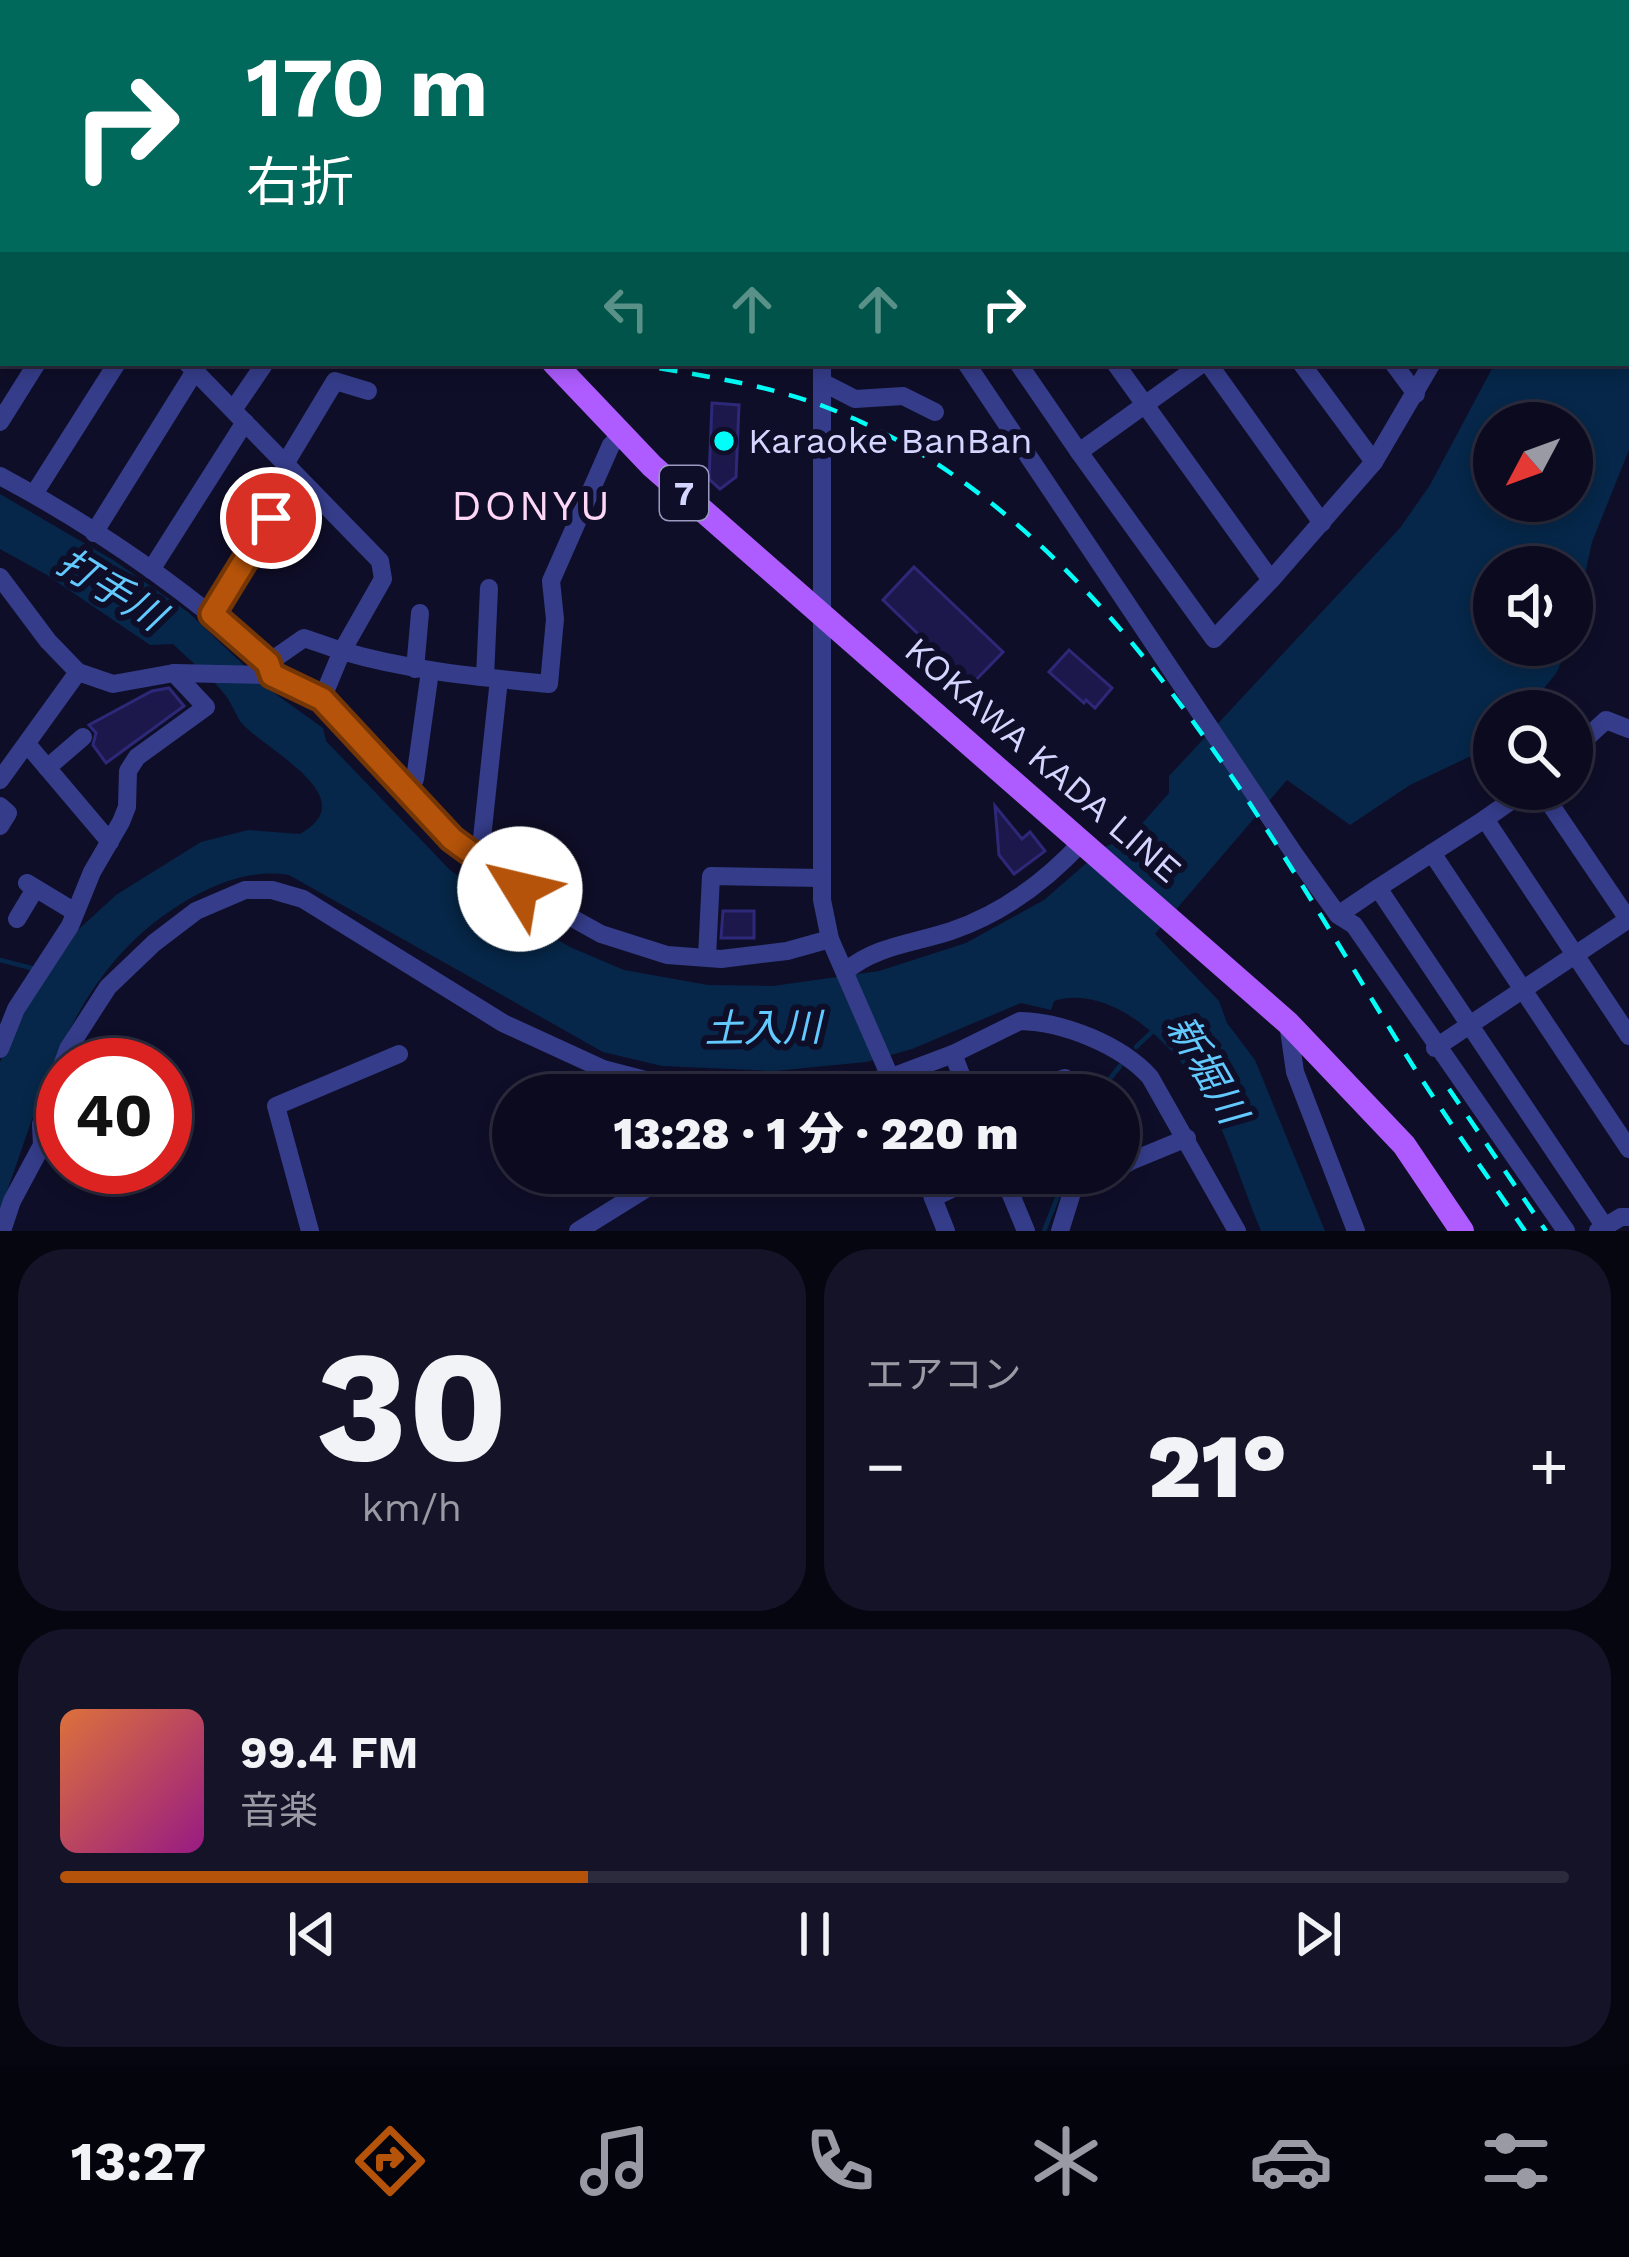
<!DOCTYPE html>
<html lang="ja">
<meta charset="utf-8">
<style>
:root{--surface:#0b0a1f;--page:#141328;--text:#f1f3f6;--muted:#9a9aa4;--line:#2b2b3d;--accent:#b45309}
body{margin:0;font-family:"Work Sans","Noto Sans JP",sans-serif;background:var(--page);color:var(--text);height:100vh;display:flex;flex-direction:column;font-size:45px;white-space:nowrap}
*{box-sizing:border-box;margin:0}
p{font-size:39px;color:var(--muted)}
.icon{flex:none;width:66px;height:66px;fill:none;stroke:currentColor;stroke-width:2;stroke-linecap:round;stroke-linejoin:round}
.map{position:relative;height:1231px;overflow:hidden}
.details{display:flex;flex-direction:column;gap:18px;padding:18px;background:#060611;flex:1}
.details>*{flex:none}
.top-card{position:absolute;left:0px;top:0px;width:1629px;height:366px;box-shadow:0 6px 18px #0003,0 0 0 3px var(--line);background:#00695c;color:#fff;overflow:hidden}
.needle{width:78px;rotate:229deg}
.buttons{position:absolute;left:1473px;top:402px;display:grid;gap:24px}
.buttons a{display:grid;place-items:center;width:120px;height:120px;border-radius:50%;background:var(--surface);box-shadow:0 6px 18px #0003,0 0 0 3px var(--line);font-size:60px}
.speed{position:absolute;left:36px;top:1038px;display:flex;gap:24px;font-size:60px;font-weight:700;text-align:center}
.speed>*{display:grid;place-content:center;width:156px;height:156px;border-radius:50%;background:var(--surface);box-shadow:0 6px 18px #0003,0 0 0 3px var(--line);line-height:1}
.speed .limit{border:18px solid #d22;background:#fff;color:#111}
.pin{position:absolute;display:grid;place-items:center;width:102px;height:102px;color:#fff;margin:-51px;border:6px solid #fff;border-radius:50%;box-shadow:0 3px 12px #0007}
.me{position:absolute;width:132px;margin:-66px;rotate:306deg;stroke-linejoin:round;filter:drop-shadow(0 0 9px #0008)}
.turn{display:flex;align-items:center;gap:42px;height:252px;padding:0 48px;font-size:54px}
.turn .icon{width:156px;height:156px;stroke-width:2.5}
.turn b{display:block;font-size:84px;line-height:102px}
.lanes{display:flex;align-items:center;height:114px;padding:0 48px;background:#0003;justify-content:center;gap:60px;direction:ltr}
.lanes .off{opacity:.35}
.big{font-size:90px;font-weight:800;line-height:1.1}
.details .tile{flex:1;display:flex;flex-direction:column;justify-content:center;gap:18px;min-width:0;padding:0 42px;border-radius:48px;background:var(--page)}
.details .dial{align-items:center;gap:0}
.dial b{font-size:156px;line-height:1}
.song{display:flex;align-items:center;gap:36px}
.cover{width:144px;height:144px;border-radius:18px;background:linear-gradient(135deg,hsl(20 70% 55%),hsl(310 70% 35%))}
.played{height:12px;border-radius:6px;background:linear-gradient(90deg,var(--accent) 35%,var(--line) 35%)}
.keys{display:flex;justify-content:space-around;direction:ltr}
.heat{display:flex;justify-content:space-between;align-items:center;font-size:66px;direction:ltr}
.details .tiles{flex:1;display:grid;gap:18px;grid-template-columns:1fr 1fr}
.tile:last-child{grid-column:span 2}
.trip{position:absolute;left:492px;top:1074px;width:648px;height:120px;border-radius:60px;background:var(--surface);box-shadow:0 6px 18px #0003,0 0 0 3px var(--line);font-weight:800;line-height:120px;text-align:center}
.tab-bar{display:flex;height:192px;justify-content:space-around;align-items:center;background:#04040c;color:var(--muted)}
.tab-bar .icon{width:84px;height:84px}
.tab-bar .active{color:var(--accent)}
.tab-bar b{font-size:54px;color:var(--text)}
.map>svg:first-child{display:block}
.water{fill:#062749;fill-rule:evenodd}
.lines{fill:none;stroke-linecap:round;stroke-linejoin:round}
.stream{stroke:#062749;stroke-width:4.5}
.building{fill:#1c184b;stroke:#2e2879;stroke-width:3}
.minor{stroke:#353d8b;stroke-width:18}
.major{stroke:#ae5cff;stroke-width:24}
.rail{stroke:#01fff9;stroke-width:4.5;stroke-dasharray:18 15;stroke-linecap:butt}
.route-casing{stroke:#753606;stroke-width:30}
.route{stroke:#b45309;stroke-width:21}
.poi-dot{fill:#01fff9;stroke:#0f0e29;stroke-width:4.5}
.labels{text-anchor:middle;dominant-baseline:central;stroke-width:12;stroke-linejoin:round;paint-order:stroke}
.shield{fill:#0f0e29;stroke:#9a9abf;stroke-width:3}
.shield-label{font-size:33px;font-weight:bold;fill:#d5d6ff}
.poi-label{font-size:36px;fill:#d5d6ff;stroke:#0f0e29;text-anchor:start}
.street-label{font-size:36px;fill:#d5d6ff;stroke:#0f0e29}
.water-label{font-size:39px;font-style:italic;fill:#63caff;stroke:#0f0e29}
.quarter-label{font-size:42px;letter-spacing:3px;fill:#ffd7f6;stroke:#0f0e29}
</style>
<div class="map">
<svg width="1629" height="1231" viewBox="0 0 1629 1231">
<rect width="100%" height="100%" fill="#0f0e29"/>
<path class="water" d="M1602,0h27v450l-37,92 -20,92v-67h-78v78h74l-11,27 -31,39h-32v34l-84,40 -60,40 -63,-45 -132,154 64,67 8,22 28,37 70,171h-64c-19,-45 -33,-96 -58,-138 -28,-47 -91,-110 -149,-92l-3,9 -30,-7 -109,46 -46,13 -92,9 -112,-5 -59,-14 -314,-177c-38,-6 -73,8 -105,27 -114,68 -141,192 -184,309v-149l42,-85 37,-48 37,-34 85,-53 47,-12 52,4c67,-37 -38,-85 -60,-113 -5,-8 -8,-17 -14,-25 -14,-19 -36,-35 -53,-52l-23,1 -103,-70 -47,-26v-55l113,66 75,52 82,78 53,38 3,13 124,129 53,37 67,40 54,23 84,15 65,1 106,-15 87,-28 78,-43 61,-53 27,-12 37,-42v-17l231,-248 30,-43 65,-122h131v-360h-25zM1494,423h78v78h-78z"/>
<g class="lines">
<g class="stream">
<path d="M0,960l35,9"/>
<path d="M1136,1047l18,-17"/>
<path d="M1097,1095l23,-29"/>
<path d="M1044,1231l23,-58"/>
</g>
</g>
<g class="building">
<path d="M712,403l27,2 -3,72 -16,12 -11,-10z"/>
<path d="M914,567l89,85 -32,33 -88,-85z"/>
<path d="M1069,650l43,38 -17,20 -9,-8 -2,3 -35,-31z"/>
<path d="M169,688l15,18 -78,57 -13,-18 3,-12 -7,-8 63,-34z"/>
<path d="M995,806l27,33 8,-7 15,19 -31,23 -15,-19z"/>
<path d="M723,911h31v27h-33z"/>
</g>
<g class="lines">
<g class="minor">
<path d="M481,0l1,3"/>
<path d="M724,0l2,3"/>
<path d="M942,0l2,3"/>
<path d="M1038,0l2,3"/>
<path d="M1130,0l2,3"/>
<path d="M1325,0l2,3"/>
<path d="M1419,0l2,3"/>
<path d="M1514,0l2,3"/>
<path d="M49,3l2,-3"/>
<path d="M126,3l2,-3"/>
<path d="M739,3l6,-3"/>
<path d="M869,3l1,-3"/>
<path d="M914,3l1,-3"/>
<path d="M1214,3l4,-3"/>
<path d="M1537,3l1,-3"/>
<path d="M0,79l3,-4"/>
<path d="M0,98l3,4"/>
<path d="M187,363l193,198 3,18 -41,72 -38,-13 -36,25 4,12"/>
<path d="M822,363v537l8,39 68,156"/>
<path d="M966,363l329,492 43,60 16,10 212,306"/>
<path d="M1018,363l61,89 124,-89"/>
<path d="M1208,363l114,160"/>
<path d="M1393,363l23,31"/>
<path d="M822,382l33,17 48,-3 32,16"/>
<path d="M233,410l30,-44"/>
<path d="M0,422l37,-59"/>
<path d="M1079,452l135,187 57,-59 -156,-217"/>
<path d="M1374,462l58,-99"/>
<path d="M285,464l50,-83 33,10"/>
<path d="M0,476c96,51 187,115 268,187"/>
<path d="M34,494l83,-131"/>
<path d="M94,533l101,-162"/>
<path d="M151,570l94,-148"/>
<path d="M0,577l48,64 30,31 35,12 61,-11 98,2 50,24 130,140 68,50 81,45 66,21 54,4 66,-8 43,-12"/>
<path d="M1271,580l103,-118 -73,-99"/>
<path d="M212,614l59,-96"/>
<path d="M415,669l5,-56"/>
<path d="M485,677l4,-89"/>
<path d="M322,699l20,-48c68,20 137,26 207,33l6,-65 -4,-38 60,-136 10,-10"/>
<path d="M27,744l83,98"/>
<path d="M1572,751l34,-31 23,9"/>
<path d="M47,768l36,-31"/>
<path d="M415,779l15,-108"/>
<path d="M0,780l78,-108"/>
<path d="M1540,789l88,130"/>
<path d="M0,806l8,7 -8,13"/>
<path d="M1485,819l43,-30"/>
<path d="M482,838l17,-159"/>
<path d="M1432,853l53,-34 144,217"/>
<path d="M27,883l48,29"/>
<path d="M1378,888l54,-35 197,296"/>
<path d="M1338,915l40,-27 227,339"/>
<path d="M17,919l18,-30"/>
<path d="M707,957l4,-81 110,2"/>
<path d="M846,971c29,-25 69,-28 105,-40 50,-17 95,-50 131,-89"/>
<path d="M1288,1023l7,49 61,159"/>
<path d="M1435,1048l194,-129"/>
<path d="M0,1049l16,-40 54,-83 22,-54 29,-50 6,-15 1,-36 9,-14 69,-50 -32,-34"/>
<path d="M953,1054l16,41"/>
<path d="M809,1092l83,-15 61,-23 67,-33c44,1 101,24 130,56l87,154"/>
<path d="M1021,1095l44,-17"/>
<path d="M1119,1140l9,23"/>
<path d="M1119,1166l68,-28"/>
<path d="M925,1173l8,25 52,-25"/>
<path d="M1002,1173l24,58"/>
<path d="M933,1198l13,33"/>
<path d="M2,1231l10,-30 30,-56 -1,-21 27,-75 40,-62 46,-44 42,-32 49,-21h27l31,9 200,124 100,46 54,14 159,5"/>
<path d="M310,1231l-34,-125 123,-52"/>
<path d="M578,1231l93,-58"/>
<path d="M1060,1231l14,-45 29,-13"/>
<path d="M1598,1231l23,-14h8"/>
</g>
<g class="major">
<path d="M267,0l2,3"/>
<path d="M74,3l2,-3"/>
<path d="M99,3l2,-3"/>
<path d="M0,124l3,-5"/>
<path d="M0,165l3,-5"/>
<path d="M554,363l98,103 636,557 116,122 58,86"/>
</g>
<g class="rail">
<path d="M0,293h3"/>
<path d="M627,363c65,11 134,20 196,43 272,102 435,410 580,644 38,61 81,121 122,181"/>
<path d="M1449,1089l97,142"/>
</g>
</g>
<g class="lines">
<defs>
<path id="route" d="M271,518l-59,96 56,49 4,12 50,24 130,140 68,50"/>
</defs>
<use href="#route" class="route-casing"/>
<use href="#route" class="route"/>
</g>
<circle class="poi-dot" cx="724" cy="441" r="12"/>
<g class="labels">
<rect class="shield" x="660" y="466" width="48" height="54" rx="9"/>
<g class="shield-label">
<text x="684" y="493">7</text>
</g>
<g class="poi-label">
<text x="748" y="441">Karaoke BanBan</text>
</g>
<g class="street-label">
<text transform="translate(1043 760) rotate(41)">KOKAWA KADA LINE</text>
</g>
<g class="water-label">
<text transform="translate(111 589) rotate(32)">打手川</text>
<text transform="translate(763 1028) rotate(-1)">土入川</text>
<text transform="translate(1207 1069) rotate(60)">新堀川</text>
</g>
<g class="quarter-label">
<text x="532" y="505">DONYU</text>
</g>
</g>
</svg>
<div class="buttons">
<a><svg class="needle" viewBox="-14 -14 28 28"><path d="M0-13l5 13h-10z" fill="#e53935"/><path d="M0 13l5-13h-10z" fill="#9a9aa4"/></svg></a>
<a><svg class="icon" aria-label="sound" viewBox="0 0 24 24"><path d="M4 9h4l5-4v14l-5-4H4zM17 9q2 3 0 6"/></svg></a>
<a><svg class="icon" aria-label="search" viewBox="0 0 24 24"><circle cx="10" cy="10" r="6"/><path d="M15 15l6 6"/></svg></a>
</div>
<div class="speed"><div class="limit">40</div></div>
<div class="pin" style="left:271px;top:518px;background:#d93025"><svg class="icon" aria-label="arrive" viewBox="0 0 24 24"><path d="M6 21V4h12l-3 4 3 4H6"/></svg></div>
<svg class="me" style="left:520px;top:889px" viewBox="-20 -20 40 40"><circle r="19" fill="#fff"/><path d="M0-13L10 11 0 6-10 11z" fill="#b45309"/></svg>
<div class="trip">13:28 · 1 分 · 220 m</div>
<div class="top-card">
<div class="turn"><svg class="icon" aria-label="right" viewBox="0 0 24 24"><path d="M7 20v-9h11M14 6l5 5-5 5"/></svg><div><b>170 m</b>右折</div></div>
<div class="lanes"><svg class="icon off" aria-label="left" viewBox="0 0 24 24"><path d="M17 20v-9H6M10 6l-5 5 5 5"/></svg><svg class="icon off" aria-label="ahead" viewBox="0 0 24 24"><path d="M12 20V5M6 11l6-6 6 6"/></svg><svg class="icon off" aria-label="ahead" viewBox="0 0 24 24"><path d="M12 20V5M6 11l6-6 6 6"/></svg><svg class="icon" aria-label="right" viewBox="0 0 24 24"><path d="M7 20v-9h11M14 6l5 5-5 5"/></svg></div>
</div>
</div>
<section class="details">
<div class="tiles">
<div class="tile dial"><b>30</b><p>km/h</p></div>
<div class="tile"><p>エアコン</p>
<div class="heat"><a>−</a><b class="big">21°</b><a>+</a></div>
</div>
<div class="tile">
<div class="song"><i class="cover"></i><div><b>99.4 FM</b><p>音楽</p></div></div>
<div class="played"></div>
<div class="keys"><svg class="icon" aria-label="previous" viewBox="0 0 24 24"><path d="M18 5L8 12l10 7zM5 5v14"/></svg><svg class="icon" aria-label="pause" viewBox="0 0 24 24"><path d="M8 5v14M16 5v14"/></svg><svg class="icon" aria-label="next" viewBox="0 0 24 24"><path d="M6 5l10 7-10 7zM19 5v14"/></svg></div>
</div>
</div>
</section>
<nav class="tab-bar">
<b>13:27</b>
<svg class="icon active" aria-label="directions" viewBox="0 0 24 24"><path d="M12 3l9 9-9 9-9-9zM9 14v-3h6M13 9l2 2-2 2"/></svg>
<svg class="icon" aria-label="music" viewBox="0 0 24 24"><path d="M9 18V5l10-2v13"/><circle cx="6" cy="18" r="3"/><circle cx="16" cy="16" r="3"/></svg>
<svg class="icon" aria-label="phone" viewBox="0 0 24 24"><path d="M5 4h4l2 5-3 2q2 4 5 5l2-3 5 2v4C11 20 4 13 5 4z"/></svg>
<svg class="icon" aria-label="climate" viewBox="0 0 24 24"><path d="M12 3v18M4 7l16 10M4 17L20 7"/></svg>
<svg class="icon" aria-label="car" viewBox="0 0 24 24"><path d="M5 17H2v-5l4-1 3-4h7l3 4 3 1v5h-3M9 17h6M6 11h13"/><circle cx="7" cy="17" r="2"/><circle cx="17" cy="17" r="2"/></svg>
<svg class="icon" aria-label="filters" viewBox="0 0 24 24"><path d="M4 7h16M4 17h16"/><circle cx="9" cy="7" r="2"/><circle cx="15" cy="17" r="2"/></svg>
</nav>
